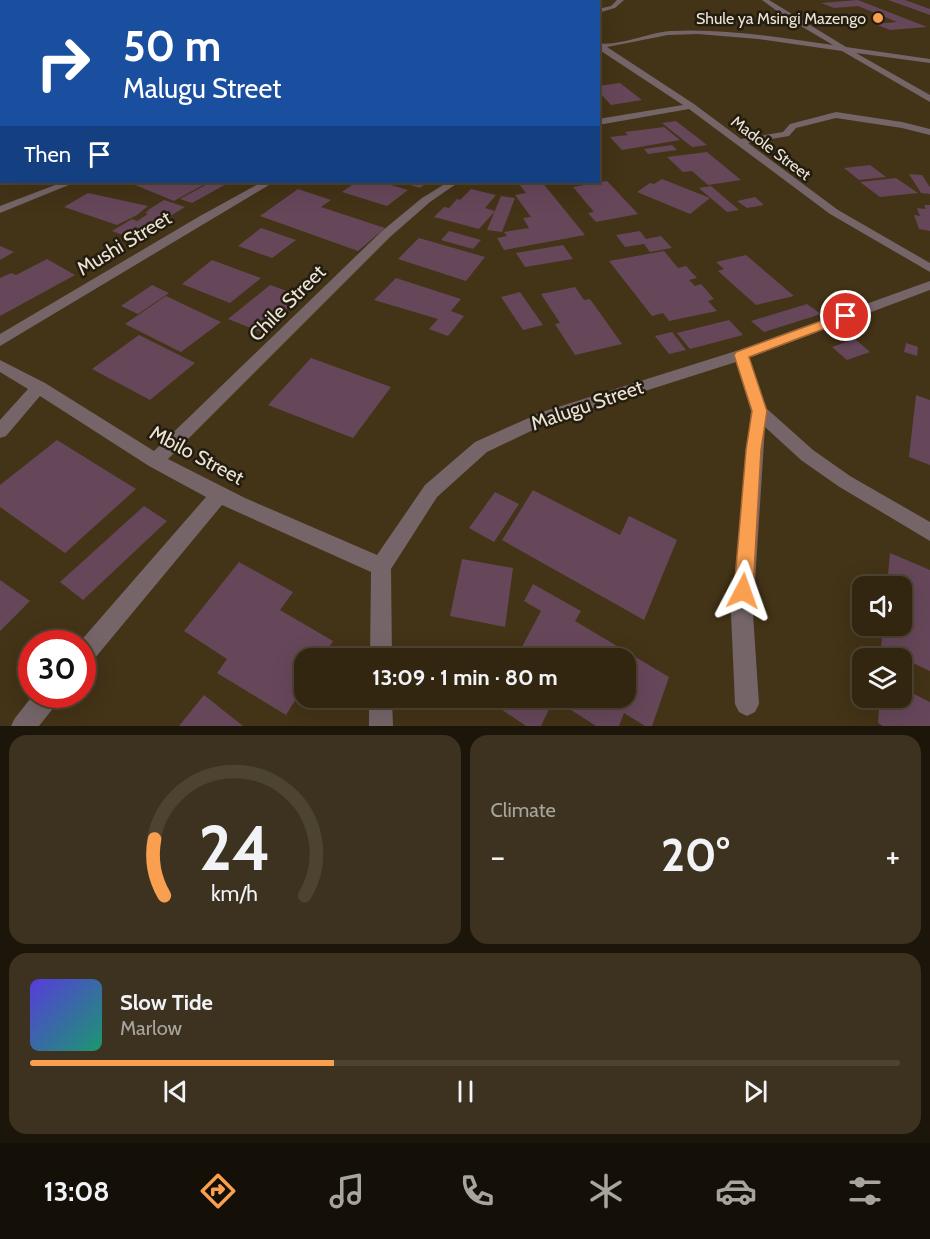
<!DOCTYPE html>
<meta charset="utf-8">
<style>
:root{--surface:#322611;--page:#3d321f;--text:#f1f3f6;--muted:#a8a59f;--line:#4d4331;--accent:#fa9f4f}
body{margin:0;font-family:Cabin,sans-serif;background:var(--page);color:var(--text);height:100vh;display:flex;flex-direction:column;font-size:22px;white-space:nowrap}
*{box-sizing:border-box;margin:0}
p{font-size:20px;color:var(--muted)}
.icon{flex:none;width:33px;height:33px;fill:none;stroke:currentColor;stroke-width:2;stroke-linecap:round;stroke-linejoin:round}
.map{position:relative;height:726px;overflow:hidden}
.panel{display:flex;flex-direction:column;gap:9px;padding:9px;background:#1c1509;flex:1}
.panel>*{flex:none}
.banner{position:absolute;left:0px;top:0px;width:600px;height:183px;box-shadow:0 6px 24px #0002,0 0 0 2px var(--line);background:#1a4fa0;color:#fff;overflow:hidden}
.buttons{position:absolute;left:852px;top:576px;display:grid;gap:12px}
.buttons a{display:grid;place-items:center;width:60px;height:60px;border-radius:12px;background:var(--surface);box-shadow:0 6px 24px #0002,0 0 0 2px var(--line);font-size:30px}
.speed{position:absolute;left:18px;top:630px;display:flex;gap:12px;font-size:30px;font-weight:700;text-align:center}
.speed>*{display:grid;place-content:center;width:78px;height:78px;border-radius:50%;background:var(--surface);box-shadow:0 6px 24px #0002,0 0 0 2px var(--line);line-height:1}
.speed .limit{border:9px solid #d22;background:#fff;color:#111}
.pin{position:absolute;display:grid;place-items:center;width:51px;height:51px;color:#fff;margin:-26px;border:3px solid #fff;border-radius:50%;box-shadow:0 2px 6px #0007}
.me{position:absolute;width:66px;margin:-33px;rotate:4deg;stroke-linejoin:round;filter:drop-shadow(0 0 4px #0008)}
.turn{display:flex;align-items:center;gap:21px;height:126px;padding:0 24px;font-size:27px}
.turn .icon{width:78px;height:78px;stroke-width:2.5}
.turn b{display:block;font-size:42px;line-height:51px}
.then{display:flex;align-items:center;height:57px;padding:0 24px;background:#0003;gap:12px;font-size:22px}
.big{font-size:45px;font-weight:700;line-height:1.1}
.panel .card{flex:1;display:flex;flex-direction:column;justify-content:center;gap:9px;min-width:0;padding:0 21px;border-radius:18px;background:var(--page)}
.panel .dial{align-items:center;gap:0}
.dial svg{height:156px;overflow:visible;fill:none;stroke:var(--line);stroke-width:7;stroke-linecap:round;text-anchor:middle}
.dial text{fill:var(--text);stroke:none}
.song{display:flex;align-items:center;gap:18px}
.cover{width:72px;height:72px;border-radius:9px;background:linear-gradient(135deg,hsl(250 70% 55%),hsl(160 70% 35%))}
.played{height:6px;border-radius:3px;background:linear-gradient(90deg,var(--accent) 35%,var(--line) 35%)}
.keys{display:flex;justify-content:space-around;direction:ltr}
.heat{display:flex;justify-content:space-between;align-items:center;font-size:33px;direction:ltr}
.panel .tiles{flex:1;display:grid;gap:9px;grid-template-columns:1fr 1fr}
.card:last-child{grid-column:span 2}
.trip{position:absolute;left:294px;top:648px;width:342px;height:60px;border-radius:18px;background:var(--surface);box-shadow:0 6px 24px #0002,0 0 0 2px var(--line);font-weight:700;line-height:60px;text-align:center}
.menu{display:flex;height:96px;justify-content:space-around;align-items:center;background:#140f07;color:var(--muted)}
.menu .icon{width:42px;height:42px}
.menu .current{color:var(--accent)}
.menu b{font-size:27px;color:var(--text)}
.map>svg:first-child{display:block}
.building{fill:#66475a}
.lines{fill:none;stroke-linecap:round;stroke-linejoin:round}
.minor{fill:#756569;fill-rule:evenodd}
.route{fill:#fa9f4f;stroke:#a26733;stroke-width:1.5}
.poi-dot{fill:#fa9f4f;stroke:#231c10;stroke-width:2}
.labels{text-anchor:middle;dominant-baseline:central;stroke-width:5;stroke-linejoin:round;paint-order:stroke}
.far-poi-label{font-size:16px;fill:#ede3d3;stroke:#231c10;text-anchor:end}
.far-street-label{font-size:16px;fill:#ede3d3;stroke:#231c10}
.street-label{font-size:20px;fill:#ede3d3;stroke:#231c10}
</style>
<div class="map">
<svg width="930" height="726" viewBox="0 0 930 726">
<rect width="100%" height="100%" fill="#433317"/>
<g class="building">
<path d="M858,0l69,27 -37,3 -15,-6 22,-2 -39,-16 -24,2 -13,-5z"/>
<path d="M888,0h17l25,9v6z"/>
<path d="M620,83l22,17 -31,5 -13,-14v-5z"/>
<path d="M676,121l31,24 -15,2 -30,-24z"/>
<path d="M664,127l16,13 -58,10 -12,-13 18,-2 -3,-3z"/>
<path d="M672,145l5,5 -29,4 -4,-5z"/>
<path d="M707,152l34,28 -33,5 -16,-14 -9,1 -16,-15z"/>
<path d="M870,165l16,12 -27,3 -15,-12z"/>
<path d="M909,174l13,1 8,12v7l-9,-1z"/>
<path d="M896,178l22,15 -38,4 -20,-15z"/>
<path d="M662,179l48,19 -20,16 -53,-22 13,-9 4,1z"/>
<path d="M607,181l31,33 -42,8 -8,-9 6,-1 -21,-25z"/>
<path d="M128,182h67l8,3 -29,16z"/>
<path d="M201,182h29l-38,21 -12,-4 27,-15z"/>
<path d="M356,182h25l27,8 -21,16 -45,-14z"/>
<path d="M400,182h28l-8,6z"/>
<path d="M517,182h25l43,53 -81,15 -7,-12 10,-2 -3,-4 25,-4 -6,-10 8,-1 -16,-22 11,-2z"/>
<path d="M711,186l28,24 -12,2 -28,-24z"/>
<path d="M298,189l33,11 -10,7 64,21 -27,23 -98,-35z"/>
<path d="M471,189l25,6 -11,13 10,3 -16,18 -45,-12 10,-10 5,1 8,-9 3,1z"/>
<path d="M88,193l60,13 -11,9 -20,10 -53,-18z"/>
<path d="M501,196l14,2 -13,34 -15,-2z"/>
<path d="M755,197l9,8 -17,3 -10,-7z"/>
<path d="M164,200l21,7 -52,32 -21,-8 20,-12 5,2 11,-7 -3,-1 4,-3h-1z"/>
<path d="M924,205h6v26l-11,-2 -5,-14 6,1 -3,-8 9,1z"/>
<path d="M261,228l35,12 -24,18 -34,-12z"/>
<path d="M449,231l32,9 -8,9 -32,-9z"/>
<path d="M640,231l6,8 15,-3 11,12 -22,4 -6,-8 -19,3 -9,-12z"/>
<path d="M419,238l66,19 -19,24 -68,-22z"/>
<path d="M563,245l10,14 -48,8 -9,-14z"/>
<path d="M0,246l14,6 -14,8z"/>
<path d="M664,251l14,17 8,-2 11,12 -8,2 6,6 6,-2 13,15 -6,2 9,10 -48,10 -6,-8 -11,3 -43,-55z"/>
<path d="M746,255l48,41 -38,9 -38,-34 6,-2 -8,-7z"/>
<path d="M47,259l28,16 -75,41v-38l11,-5 5,2z"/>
<path d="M212,260l49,18 -31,25 -48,-19z"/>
<path d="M396,278l65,21 -10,12 13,5 -16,20 -19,-7 9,-10 -64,-19z"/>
<path d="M152,285l17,8 -31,21 -17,-8z"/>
<path d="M270,285l31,11 -40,36 -33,-13z"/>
<path d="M575,287l9,13 6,-1 32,45 -47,11 -20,-31 5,-1 -19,-29z"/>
<path d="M520,292l23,33 -20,5 -22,-33z"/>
<path d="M166,296l55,26 -40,30 -56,-28z"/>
<path d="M807,304l14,10 -57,18 -13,-11z"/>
<path d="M729,320l14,15 -53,14 -13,-16z"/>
<path d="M672,332l14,18 -17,4 -14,-18z"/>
<path d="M139,335l56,28 -45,37 -58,-31z"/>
<path d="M855,339l15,13 -23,8 -15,-13z"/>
<path d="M906,343l12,4 -1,9 -13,-4z"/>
<path d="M311,358l80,29 -38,51 -85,-33z"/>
<path d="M916,395l14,5v65l-21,-8z"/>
<path d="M57,440l79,49 -71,64 -65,-46v-22z"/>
<path d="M533,490l87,45 9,-19 48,24 -33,80 -142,-80z"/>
<path d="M495,492l24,12 -25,38 -25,-14z"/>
<path d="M144,506l23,15 -84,79 -23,-18z"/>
<path d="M890,553l40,17v101l-49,-23 2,-22h19v-40h-15z"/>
<path d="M462,559l51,9 -8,59 -55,-11z"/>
<path d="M239,562l54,30 -13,18 53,31 -11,17h-18v28l-18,29 -69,-42 10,-14 -43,-28z"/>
<path d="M0,580l30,21 -30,30z"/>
<path d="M533,584l48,27 -6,10 94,56 -17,49h-7l-21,-13 -5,13h-23l-42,-27 -13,27h-15l-34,-23 3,-5h131v-40h-110l25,-47 -17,-10z"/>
<path d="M902,688l28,14v24h-47l-5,-3 2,-25h22z"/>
<path d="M204,695l39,31h-64z"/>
</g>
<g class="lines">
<g class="minor">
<path d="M38,0h10l-14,2z"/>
<path d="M220,0h6l-7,2z"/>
<path d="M487,0l13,2h-11z"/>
<path d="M617,0h7l-9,8 -17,5v-4l13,-3z"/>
<path d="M762,0h7l77,47 84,12v4l-74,-10 74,42v7l-88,-51 -84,-12 -60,-5 -30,1 -61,12 87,57 47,35 42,-7 7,-8 46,-12 66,10 28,7v6l-28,-7 -66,-10 -40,10 -7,8 -41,7 90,67 92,53v9l-100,-58 -141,-105 -91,16v-6l85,-14 -85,-56v-6c20,4 52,-11 73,-12 54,-3 109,7 162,14l-49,-29z"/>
<rect x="0" y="6" width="2" height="4"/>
<rect x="0" y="44" width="2" height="4"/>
<rect x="0" y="78" width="2" height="4"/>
<path d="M63,182h13l-76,31v-7z"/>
<path d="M262,182h12l-274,164v-12l200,-118z"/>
<path d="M448,182h11l-29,20 -40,35 -222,222 77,39 132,57 48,-70 50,-43 67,-30 194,-61 194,-70v9l-181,68 17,50 47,42 37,26 80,46v19l-92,-55 -37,-26 -36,-33 -12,187 6,90 -4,8 -8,4 -8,-4 -4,-8 -4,-90 20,-203 -15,-49 -182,58 -67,32 -50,45 -46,72 1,89h-22l1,-86 -149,-67 -132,159 -8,3v-23h-4l128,-147 -57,-31 -109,-70 -34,40 -6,2v-18l28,-31 -28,-17v-12l45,23 109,68 228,-220 40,-33z"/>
<path d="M34,694h27l-3,8 -19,24h-28l4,-8z"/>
<path d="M369,698h23l1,28h-24z"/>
</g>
</g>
<path class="route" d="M846,312l6,4 -2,3 -101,38 18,54 -6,39 -8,141 -3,6 -7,3 -6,-3 -3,-6 12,-141 6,-39 -18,-56 2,-3z"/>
<circle class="poi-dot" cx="878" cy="18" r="6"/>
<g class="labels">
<g class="far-poi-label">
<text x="866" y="18">Shule ya Msingi Mazengo</text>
</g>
<g class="far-street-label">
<text transform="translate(771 148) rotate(37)">Madole Street</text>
</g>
<g class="street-label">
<text transform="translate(124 243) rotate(-31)">Mushi Street</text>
<text transform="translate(287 303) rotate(-45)">Chile Street</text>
<text transform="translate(587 405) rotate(-19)">Malugu Street</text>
<text transform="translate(197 455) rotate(28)">Mbilo Street</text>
</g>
</g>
</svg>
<div class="buttons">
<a><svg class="icon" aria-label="sound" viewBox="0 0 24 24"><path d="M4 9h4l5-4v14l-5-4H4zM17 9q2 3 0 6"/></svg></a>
<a><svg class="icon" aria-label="layers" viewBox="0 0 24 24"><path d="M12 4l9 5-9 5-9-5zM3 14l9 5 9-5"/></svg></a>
</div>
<div class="speed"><div class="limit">30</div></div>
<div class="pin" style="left:846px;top:316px;background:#d93025"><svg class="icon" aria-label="arrive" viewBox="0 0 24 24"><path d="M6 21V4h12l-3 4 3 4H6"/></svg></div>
<svg class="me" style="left:743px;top:591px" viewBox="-20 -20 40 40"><path d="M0-17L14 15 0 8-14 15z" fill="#fa9f4f" stroke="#fff" stroke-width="4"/></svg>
<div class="trip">13:09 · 1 min · 80 m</div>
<div class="banner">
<div class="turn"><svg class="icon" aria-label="right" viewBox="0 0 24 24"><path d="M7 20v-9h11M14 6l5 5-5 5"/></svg><div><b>50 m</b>Malugu Street</div></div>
<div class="then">Then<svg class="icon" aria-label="arrive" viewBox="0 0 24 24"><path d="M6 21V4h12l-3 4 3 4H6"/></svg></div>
</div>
</div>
<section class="panel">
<div class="tiles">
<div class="card dial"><svg viewBox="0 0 100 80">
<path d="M14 69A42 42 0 1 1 86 69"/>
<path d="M14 69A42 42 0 0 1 9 40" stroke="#fa9f4f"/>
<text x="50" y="56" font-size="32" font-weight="700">24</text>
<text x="50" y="72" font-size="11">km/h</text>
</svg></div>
<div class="card"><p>Climate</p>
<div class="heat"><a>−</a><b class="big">20°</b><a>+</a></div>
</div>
<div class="card">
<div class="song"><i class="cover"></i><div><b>Slow Tide</b><p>Marlow</p></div></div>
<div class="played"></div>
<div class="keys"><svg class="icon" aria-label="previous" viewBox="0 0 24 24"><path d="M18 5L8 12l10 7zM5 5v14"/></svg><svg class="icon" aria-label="pause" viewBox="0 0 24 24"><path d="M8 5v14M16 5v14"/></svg><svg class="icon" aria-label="next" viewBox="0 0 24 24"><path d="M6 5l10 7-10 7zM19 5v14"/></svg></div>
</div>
</div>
</section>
<nav class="menu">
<b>13:08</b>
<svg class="icon current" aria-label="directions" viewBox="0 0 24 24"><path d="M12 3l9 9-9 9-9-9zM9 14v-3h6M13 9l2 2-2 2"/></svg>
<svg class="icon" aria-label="music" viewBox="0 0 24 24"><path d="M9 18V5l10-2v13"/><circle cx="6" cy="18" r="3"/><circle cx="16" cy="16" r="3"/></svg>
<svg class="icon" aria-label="phone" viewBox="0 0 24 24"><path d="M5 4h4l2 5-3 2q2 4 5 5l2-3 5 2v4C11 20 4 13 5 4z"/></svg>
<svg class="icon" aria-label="climate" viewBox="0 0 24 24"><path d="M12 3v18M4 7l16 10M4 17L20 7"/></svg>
<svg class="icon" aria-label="car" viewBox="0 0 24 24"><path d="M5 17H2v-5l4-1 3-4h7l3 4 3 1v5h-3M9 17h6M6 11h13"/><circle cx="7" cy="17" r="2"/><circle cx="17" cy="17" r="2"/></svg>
<svg class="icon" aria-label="filters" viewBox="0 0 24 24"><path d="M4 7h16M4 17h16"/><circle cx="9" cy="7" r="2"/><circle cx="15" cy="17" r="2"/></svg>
</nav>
